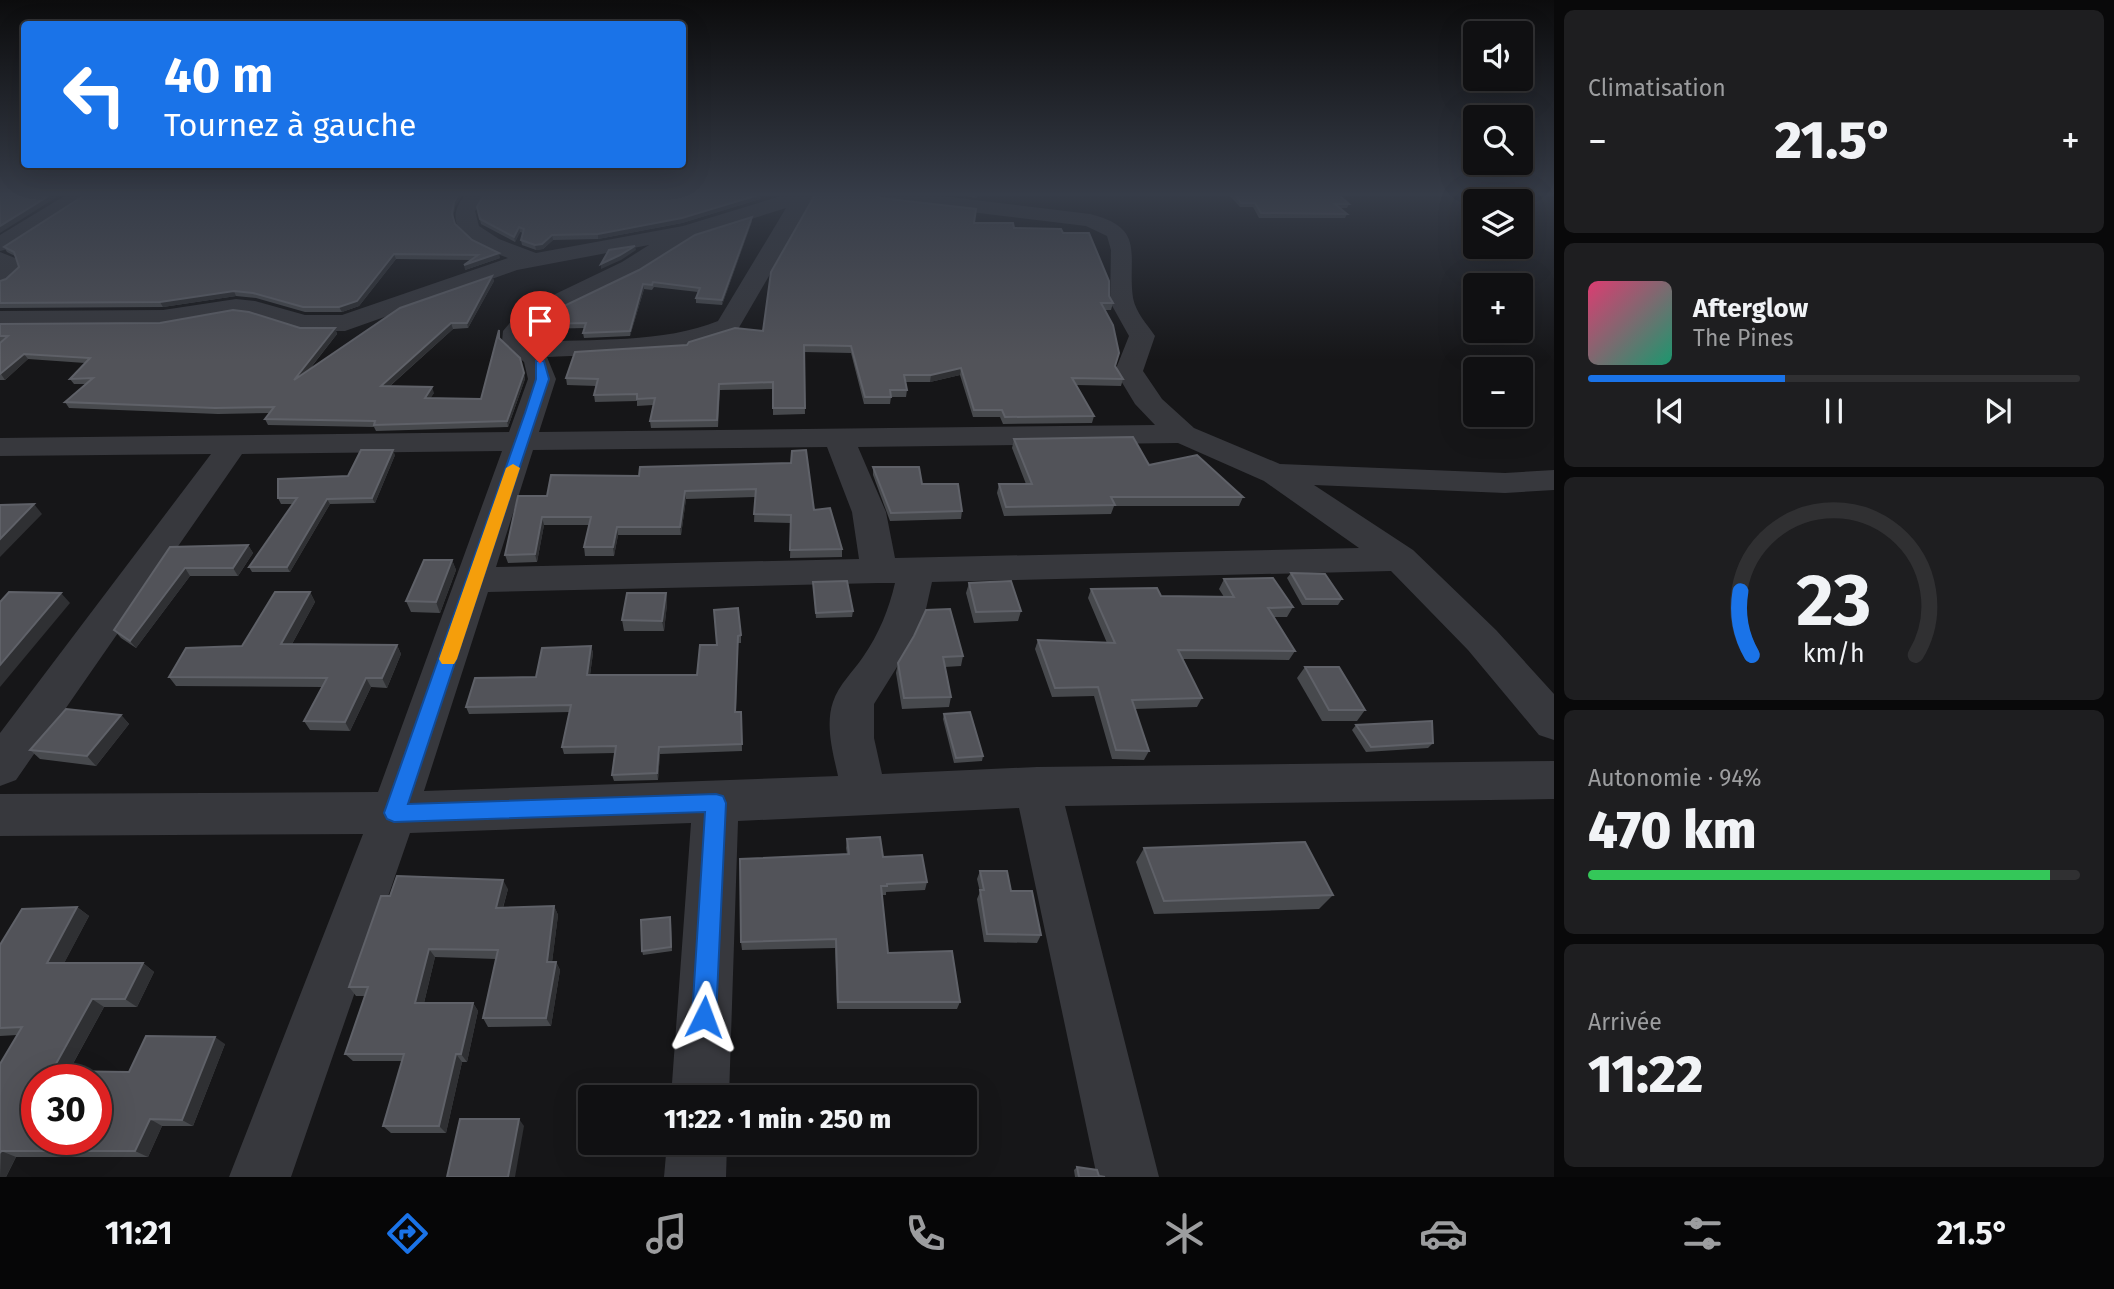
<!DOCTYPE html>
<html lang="fr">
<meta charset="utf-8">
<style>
:root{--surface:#101012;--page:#1e1e20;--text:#f1f3f6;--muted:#9c9d9f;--line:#303032;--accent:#1a73e8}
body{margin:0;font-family:"Fira Sans",sans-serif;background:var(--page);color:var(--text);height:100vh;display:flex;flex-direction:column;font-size:26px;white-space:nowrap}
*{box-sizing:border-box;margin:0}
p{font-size:23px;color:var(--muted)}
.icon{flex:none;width:38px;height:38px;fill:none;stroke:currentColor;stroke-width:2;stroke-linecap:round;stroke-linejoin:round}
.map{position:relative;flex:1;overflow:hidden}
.side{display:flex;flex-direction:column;gap:10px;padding:10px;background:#09090a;width:560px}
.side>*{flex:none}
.banner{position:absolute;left:21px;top:21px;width:665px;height:147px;border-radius:7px;box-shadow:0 7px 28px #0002,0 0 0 2px var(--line);background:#1a73e8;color:#fff;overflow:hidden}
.controls{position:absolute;left:1463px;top:21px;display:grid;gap:14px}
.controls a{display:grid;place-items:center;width:70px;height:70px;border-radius:7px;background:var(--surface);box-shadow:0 7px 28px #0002,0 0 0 2px var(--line);font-size:35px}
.speed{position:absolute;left:21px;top:1064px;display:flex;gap:14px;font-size:35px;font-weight:700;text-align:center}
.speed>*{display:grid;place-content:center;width:91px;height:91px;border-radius:50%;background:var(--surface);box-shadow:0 7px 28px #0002,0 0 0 2px var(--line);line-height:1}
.speed .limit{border:10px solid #d22;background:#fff;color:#111}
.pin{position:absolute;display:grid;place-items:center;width:60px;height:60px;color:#fff;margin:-72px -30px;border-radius:50% 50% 50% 0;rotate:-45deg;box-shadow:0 0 7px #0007}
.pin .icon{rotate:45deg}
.me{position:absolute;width:77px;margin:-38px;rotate:3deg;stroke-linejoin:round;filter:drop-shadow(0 0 5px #0008)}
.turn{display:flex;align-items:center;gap:24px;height:147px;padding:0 28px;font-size:32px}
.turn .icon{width:91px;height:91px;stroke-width:2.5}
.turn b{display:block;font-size:49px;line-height:60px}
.big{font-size:52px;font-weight:800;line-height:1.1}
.side .tile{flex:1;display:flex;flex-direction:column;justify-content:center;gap:10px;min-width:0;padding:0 24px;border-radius:10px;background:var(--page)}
.side .dial{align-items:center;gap:0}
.dial svg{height:182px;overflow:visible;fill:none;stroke:var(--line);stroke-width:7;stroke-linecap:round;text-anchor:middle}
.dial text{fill:var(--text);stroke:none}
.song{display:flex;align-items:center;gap:21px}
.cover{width:84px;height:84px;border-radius:10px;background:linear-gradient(135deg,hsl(340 70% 55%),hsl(160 70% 35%))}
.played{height:7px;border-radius:4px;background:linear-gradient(90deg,var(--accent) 40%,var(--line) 40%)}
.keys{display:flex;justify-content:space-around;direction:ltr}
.heat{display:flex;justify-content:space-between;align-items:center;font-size:38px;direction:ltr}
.charge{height:10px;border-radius:5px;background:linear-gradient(90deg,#34c759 94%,var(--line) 0)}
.trip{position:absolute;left:578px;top:1085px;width:399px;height:70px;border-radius:7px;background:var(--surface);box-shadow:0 7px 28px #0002,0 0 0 2px var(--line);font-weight:800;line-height:70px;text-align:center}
.menu{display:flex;height:112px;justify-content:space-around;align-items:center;background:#060607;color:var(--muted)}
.menu .icon{width:49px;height:49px}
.menu .on{color:var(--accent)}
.menu b{font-size:32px;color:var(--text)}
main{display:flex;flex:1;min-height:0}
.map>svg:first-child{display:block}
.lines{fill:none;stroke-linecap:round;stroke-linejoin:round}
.minor{fill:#37383d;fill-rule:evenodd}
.wall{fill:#47494d}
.shaded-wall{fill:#2f3033}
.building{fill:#525359;stroke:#5f6168;stroke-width:2;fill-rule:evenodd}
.route{fill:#1a73e8;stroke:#114b97;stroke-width:2}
.slow{fill:#f59e0b}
</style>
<main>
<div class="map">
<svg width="1554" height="1177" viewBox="0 0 1554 1177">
<rect width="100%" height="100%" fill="#161618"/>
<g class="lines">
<g class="minor">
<path d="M66,195h25l-83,54 -8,2v-16z"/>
<path d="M465,195h21l-11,16 4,15 20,13 37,14 147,-27 101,-31h32l-79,136c-58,26 -128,23 -190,26l9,22 -17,53 616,-7 -20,-21 -20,-33 14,-35 -19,-34 1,-52 -4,-14 -21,-10 -206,-25 -10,-6h64l156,19c57,14 37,41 43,84 3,15 14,26 22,38l-12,35 19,28 32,29 86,36 225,9 49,-3v20l-49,3 -191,-8 99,65 83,80 58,64v46l-15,-5 -71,-85 -77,-79 -459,11 -6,27 -16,37 -36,58v34l8,36 155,-7 517,-6v38l-489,7 94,371h-62l-78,-369 -281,13 -9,276h-58l20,-274 -281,10 -119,344h-62l134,-343 -363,2v-42l378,-2 124,-341 -260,3 -226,326 -16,6v-53l211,-279 -211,2v-18l509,-6 19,-53 -4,-17 -22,-20 1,-11 17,-20 102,-49 27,-17 -132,25 -172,61h-42l-51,-16 -16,-2 -73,13 -163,1v-16l163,-1 73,-11 19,2 50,14h37l166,-57c-28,-10 -72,-28 -43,-63zM786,208l-68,113c-53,22 -128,18 -185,21l-5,-3 1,-7 9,-11 100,-49 56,-35zM1178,443l86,38 95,67 -464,10 -9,-46 -28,-65zM827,447l25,65 7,47 -363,8 37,-117zM878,583h17c-6,26 -16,51 -32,74 -10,15 -24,27 -30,45 -8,23 0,51 5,74l-414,15 64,-199z"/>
<path d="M0,252l15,6 5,12 -12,13 -8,2z"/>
<path d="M667,1143h60l-1,34h-62z"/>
</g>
</g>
<g class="wall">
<path d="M484,195h278l-2,4 -78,24 -84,16 -45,1 -10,9 -7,1 -14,-5 -1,-5 2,-7 -3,-1 -5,10 -34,-18 -4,-17z"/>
<path d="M959,195h19l-1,3z"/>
<path d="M1229,195h110l10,9 -2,4h-7l7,6 -2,4h-86l-6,-11h-13z"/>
<path d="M880,198l94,25 89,10 46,63 4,7 -2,7h-6l10,56 8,13 -2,7 -45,-1 18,31 -2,7 -89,1 -3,-7h-27l-13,-42 -30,7h-24l1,8 -1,7h-15l-1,7h-26l-13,-51 -47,-1 1,62 -32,1v-26l-53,1 -2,37 -67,1 -1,-7 3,-16 -16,1v-5l-42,1 -1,-7 2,-9 -29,-1 -1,-7 121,-33 76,-14z"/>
<path d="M455,207l-2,11 2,6 17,16 28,18 -35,12 6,-10 -75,-1 -37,47 -17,6h-37l-49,-14 -20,-2 -73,11 -163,1v-27l6,-2 13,-12 -4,-11 -8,-4 -3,-5z"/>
<path d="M752,221l-30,84 -26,-2v-5l2,-6 -44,-5 -2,3 -8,-1 -14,47 -46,2 -1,-5 2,-5 -46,1 -3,10 -5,-1 -1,-5 9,-15z"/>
<path d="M492,276l2,5 -26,47 -15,1 -64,58 45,6 -4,5 51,1 18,-69 1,9 20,19 5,21 -17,48 -132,4 -2,-4 -106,-2 -3,-6 5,-6 -52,1 -149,-6 -4,-6 21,-18h-12l-4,-5 15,-16 -57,-4 -23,21h-5v-37l2,-1h-2v-18l335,4 2,6 -28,36z"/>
<path d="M1014,439l135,26 94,32 -4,9h-125l-3,8 -107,2 -7,-23 2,-9h27l-14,-36z"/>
<path d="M395,455l-20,48 -45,1 -40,68h-38l-3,-5 45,-63h-13l-3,-6 70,-22z"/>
<path d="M791,463l23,47 28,39v8l-52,1 1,-35 -37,-1 1,-25 -69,2 -5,36h-63l-4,21h-29l-1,-9 5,-22h-45l-7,37 -29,1 -3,-8 42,-59 92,-20z"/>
<path d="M873,467l49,17 40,27 -1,8 -71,2 -17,-46z"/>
<path d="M248,545l5,8 -15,23h-48l-54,72 -15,-10 -7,-8 56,-83z"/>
<path d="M452,560l4,10 -16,43 -29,-1 -5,-11z"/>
<path d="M1291,573l51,26 -4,6h-36l-15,-27z"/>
<path d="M1224,579l69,28 -6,10h-13l21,34 -6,9 -106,-1 19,39 -5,9 -62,2 14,42 -5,9 -32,-1 -18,-63 -42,1 -17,-48 3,-9 69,3 -19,-45 3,-9 70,7 63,1 -5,-8z"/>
<path d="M813,582l40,29 -1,6 -36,1z"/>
<path d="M969,583l52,28 -3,10 -44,2 -8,-30z"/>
<path d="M310,592l5,10 -23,42 105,1 4,9 -14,34 -16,-1 -21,44 -40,-1 -6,-9 19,-34 -147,-1 -7,-9 73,-31z"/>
<path d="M666,593l1,11 -3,27h-40l-2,-11z"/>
<path d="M714,610l27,25v8h-3l-2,69h5l1,39 -82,3 -2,26 -44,1 -2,-6 3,-22 -51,1 -2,-7 8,-35 -101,2 -3,-7 70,-30 55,-31 2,7 -3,22h107l20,-30z"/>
<path d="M914,636l49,20 -2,10 -16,1 6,30 -2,10 -47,2 -6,-36 2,-10z"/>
<path d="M1305,667l60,43 -8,11h-35l-25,-43z"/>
<path d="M944,714l39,42 -1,5 -28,2 -11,-44z"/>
<path d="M121,715l8,9 -33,42 -56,-7 -10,-9z"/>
<path d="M1356,725l77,18 -5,5 -62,4 -14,-22z"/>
<path d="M847,839l80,43 -2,8 -39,2v3h-4l6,58 72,49 -3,7h-120l-2,-61 -93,2 -1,-8 106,-88 -1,-6z"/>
<path d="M1144,848l189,47 -14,14 -165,5 -18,-52z"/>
<path d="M980,871l31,20 30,44 -4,8 -53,-1 -7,-43 3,-7 -3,-13z"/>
<path d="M508,889l-5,19 51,-2 4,9 -6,47h4l4,8 -9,56 -63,1 -5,-9 13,-59 -61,-2 -11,46h49l5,8 -11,51h-5l-16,71h-55l-8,-7 19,-65h-49l-8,-7 20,-58h-9l-7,-9 41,-91z"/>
<path d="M77,907l12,9 -25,47h79l11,9 -17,35h-33l-35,64 60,1 96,-28 -32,82h-31l-14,31h-132l-10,20h-6v-113l17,-29 -17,1v-91z"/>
<path d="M671,922l1,29 -29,4 -1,-4z"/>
<path d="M1077,1167l22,9 6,1h-30l-1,-7z"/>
</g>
<g class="shaded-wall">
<path d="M50,195h10l-60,38v-7z"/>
<path d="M458,195h5l-8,12 -2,12 -1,-5 2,-12z"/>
<path d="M758,195h4l-2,4 -78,24 -84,16v-5z"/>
<path d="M752,217v4l-30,84v-5z"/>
<path d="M519,227l1,5 -5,10 -1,-5z"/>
<path d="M552,235l1,5 -10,9 -7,1 -1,-5z"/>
<path d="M635,246l1,4 -15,10 -20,9v-5z"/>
<path d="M499,253l1,5 -35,12 -1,-5z"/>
<path d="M394,254l2,5 -37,47 -17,6 -3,-5z"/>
<path d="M492,276l2,5 -26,47 -1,-5z"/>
<path d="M643,284l1,5 -14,47v-5z"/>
<path d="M234,291l2,5 -73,11 -3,-5z"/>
<path d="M451,323l2,6 -70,63 -2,-6z"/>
<path d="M538,324l1,5 -3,10 -2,-5z"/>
<path d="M335,328l2,6 -41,52 -2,-6z"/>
<path d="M24,354l4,5 -23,21 -4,-6z"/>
<path d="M961,368l-1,7 -30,7 1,-7z"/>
<path d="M524,373l1,6 -17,48 -1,-6z"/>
<path d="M432,387l2,6 -7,11 -2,-6z"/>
<path d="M393,450l2,5 -20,48 -3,-5z"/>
<path d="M685,491l1,8 -5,36 -1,-8z"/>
<path d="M327,499l3,5 -40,68 -3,-5z"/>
<path d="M34,504l8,10 -42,43v-18z"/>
<path d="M542,517l2,8 -7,37 -2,-8z"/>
<path d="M617,527l1,8 -4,21 -1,-9z"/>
<path d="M248,545l5,8 -15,23 -5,-8z"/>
<path d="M452,560l4,10 -16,43 -4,-11z"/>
<path d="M185,568l5,8 -54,72 -6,-7z"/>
<path d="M310,592l5,10 -28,51 -6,-9z"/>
<path d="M61,593l9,10 -70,84v-22z"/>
<path d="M666,593l1,11 -3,27 -2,-10z"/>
<path d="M397,645l4,9 -14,34 -5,-10z"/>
<path d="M591,646l2,7 -4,29 -2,-7z"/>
<path d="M366,678l5,9 -21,44 -5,-9z"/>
<path d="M121,715l8,9 -33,42 -9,-10z"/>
<path d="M659,747l1,7 -2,26 -1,-7z"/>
<path d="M503,880l5,9 -8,28 -4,-9z"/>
<path d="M554,906l4,9 -7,55 -4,-8z"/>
<path d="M77,907l12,9 -29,55 -13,-8z"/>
<path d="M429,949l6,8 -13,54 -7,-8z"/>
<path d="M556,962l4,8 -9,56 -5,-8z"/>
<path d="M143,963l11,9 -17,35 -12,-8z"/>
<path d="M92,999l12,8 -39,71 -13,-7z"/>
<path d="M473,1003l5,8 -11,51 -6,-8z"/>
<path d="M215,1037l10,7 -32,82 -11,-6z"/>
<path d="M456,1054l6,8 -16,71 -7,-7z"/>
<path d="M150,1119l12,7 -14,31 -13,-6z"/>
<path d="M519,1119l5,7 -9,51h-7z"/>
<path d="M1,1151l15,6 -10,20h-6z"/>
</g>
<g class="building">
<path d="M0,195h50l-50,31z"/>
<path d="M85,195h373l-4,7 -2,12 3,10 17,16 27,13 -35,12 14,-10 -84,-1 -37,47 -18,6h-36l-50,-14 -19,-2 -74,11 -160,1v-22l6,-2 13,-12 -5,-15 -10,-5z"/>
<path d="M484,195h274l-76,23 -84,16 -46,1 -10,9 -7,1 -14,-5 3,-11 -5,-2 -5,10 -34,-18 -3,-12z"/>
<path d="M815,195h61l4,3 96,11 -2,14h39l1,5 47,1 2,4h26l20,48v15l4,7h-12l12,22 6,28 -4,13 8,13 -51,-1 22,38 -89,1 -3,-7h-28l-13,-42 -30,7h-27l3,15h-17l1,7h-26l-14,-51 -47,-1 1,63h-32v-26l-54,2 -2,36 -67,1 5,-23 -18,1v-5l-43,1 4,-16 -32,-1 9,-26 112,-7 2,-3 46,-14 28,3 8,-59z"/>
<path d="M1235,195h104l10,9h-14l12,10 -86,-1 -6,-10h-14z"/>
<path d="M752,217l-30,83 -26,-2 4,-10 -47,-6 -1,3 -9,-1 -13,47 -47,2 3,-10 -48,1 -4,10 -4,-1 9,-15 100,-48 56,-35z"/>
<path d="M635,246l-15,9 -19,9 8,-14z"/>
<path d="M492,276l-25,47h-16l-70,63 51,1 -7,11 56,1 18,-69v8l21,20 4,15 -17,48 -133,4 1,-4 -110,-2 9,-12 -59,1 -150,-6 28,-24 -23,1 20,-21 -66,-4 -24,20v-31l8,-7h-8v-12l160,-1 73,-13 16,2 51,16h35l-41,52 106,-72z"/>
<path d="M1133,437l16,28 48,-10 46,42h-132l4,8 -109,2 -7,-23h33l-18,-45z"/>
<path d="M361,450h32l-21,48 -45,1 -40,68h-38l48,-69h-19v-19l70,-3z"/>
<path d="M806,450l8,60 16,-2 12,41 -52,1 1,-35 -37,-1 2,-25 -71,2 -5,36h-63l-4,20h-29l7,-30h-49l-7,37 -30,1 13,-59h29l4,-21 88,1 1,-9 151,-4 1,-12z"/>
<path d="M873,467h46l3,17h36l4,27 -71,2z"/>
<path d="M34,504l-34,35v-34z"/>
<path d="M248,545l-15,23h-48l-55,73 -16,-11 56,-83z"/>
<path d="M424,560h28l-16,42 -30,-1z"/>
<path d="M1291,573l34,1 17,25h-36z"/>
<path d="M1273,578l20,29 -25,1 27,43 -117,-1 24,48 -70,2 17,51 -33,-1 -18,-63 -43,1 -17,-48 77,3 -24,-54 66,-1 4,8 73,1 -10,-18z"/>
<path d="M847,581l6,30 -37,2 -3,-31z"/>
<path d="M1011,581l10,30 -45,1 -7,-29z"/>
<path d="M9,592l52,1 -61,72v-63z"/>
<path d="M275,592h35l-29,52 116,1 -15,33h-16l-21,44 -41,-1 23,-43 -158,-1 17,-29 56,-2z"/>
<path d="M627,593h39l-4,28 -40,-1z"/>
<path d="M738,608l3,27 -3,1 -3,76h6l1,32 -83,3 -2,26 -45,2 4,-29 -54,1 9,-42 -105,2 9,-29 61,-1 6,-29 49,-2 -4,29h110l3,-30h17l-3,-35z"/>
<path d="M950,609l13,47 -20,1 8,40 -47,1 -6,-35 16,-27 12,-26z"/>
<path d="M1305,667h34l26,43h-36z"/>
<path d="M66,709l55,6 -34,41 -57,-6z"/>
<path d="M970,712l13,44 -27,2 -12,-44z"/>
<path d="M1432,721l1,22 -62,4 -15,-22z"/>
<path d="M880,837l3,20 39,-2 5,27 -40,2v2h-6l7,67 64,-2 8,51h-122l-2,-63 -95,3 -1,-83 109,-5 -2,-15z"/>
<path d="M1305,842l28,53 -169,6 -20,-53z"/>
<path d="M980,871h27l4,20h21l9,44 -54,-1 -7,-44h4z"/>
<path d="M397,876l106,4 -7,28 58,-2 -7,56h9l-10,56h-63l15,-68 -69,-1 -14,54h58l-12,51h-5l-17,72h-56l21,-72h-59l23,-67h-19l32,-91h9z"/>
<path d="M77,907l-30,56h96l-18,36h-33l-40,72 77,1 17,-36 69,1 -33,83 -32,-1 -15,32h-134l-1,2v-89l22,-37 -22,1v-83l22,-36zM37,1080h59v59h-59z"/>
<path d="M670,917l1,30 -29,4 -1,-31z"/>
<path d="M460,1119h59l-11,58h-61z"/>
<path d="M1077,1167l20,3 2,6 6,1h-26z"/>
</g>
<linearGradient id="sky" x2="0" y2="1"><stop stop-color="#0c0c0d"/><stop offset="0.54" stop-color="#363c48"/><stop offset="1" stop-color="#363c48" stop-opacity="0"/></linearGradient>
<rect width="1554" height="360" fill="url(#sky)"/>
<path class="route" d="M536,361h8l5,18 -141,425 308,-10 7,2 3,7 -10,214 -3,8 -9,4 -8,-4 -4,-8 13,-205 -311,10 -7,-3 -3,-6 141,-400 11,-34z"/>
<path class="slow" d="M513,464l7,4 -63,191 -3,5h-12l-3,-5 67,-191z"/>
</svg>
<div class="controls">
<a><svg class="icon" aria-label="sound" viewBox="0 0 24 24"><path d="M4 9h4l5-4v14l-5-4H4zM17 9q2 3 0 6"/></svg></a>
<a><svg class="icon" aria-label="search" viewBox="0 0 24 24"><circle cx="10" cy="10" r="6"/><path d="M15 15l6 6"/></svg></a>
<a><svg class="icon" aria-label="layers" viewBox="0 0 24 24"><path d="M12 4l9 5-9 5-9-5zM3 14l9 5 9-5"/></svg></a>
<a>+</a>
<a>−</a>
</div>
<div class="speed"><div class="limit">30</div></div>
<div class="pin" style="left:540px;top:363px;background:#d93025"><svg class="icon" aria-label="arrive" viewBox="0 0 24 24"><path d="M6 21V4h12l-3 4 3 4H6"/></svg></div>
<svg class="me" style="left:704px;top:1017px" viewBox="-20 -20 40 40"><path d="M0-17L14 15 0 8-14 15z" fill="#1a73e8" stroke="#fff" stroke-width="4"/></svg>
<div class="trip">11:22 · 1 min · 250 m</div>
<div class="banner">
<div class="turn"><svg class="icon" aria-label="left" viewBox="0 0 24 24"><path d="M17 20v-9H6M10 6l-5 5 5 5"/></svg><div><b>40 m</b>Tournez à gauche</div></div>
</div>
</div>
<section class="side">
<div class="tile"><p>Climatisation</p>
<div class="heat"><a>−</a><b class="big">21.5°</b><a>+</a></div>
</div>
<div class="tile">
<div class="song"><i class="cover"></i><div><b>Afterglow</b><p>The Pines</p></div></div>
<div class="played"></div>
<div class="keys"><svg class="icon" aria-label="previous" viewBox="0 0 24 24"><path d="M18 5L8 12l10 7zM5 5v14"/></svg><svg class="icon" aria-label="pause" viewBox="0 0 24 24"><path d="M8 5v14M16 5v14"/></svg><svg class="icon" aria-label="next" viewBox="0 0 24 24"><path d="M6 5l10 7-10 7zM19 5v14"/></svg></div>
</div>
<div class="tile dial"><svg viewBox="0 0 100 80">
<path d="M14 69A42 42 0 1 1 86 69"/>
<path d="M14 69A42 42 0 0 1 9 41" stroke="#1a73e8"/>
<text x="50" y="56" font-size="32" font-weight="700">23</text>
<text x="50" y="72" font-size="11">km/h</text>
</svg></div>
<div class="tile"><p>Autonomie · 94%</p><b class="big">470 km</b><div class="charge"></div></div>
<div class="tile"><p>Arrivée</p><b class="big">11:22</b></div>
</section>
</main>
<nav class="menu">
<b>11:21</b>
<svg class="icon on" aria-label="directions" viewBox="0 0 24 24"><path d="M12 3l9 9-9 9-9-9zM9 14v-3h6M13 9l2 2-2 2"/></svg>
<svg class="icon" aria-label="music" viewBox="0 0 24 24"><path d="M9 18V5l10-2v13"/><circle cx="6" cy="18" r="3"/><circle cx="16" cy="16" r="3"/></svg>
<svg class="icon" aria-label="phone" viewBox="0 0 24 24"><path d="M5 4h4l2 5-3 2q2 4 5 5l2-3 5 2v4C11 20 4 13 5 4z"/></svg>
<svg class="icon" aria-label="climate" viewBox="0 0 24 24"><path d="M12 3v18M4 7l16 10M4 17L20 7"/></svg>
<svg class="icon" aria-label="car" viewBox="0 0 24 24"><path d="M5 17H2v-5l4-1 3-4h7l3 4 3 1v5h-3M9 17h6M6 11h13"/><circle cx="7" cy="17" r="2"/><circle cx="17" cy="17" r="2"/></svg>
<svg class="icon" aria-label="filters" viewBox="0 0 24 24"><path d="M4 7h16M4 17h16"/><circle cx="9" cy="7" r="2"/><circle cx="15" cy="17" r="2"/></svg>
<b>21.5°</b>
</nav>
